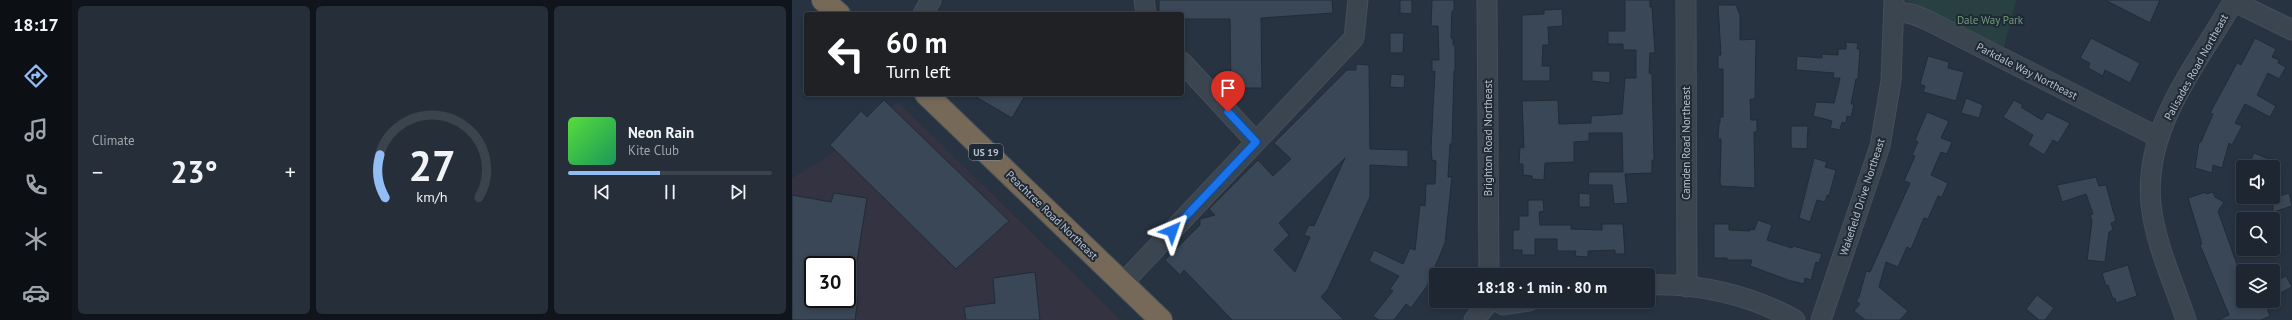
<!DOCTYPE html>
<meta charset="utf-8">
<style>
:root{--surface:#1d2631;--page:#252e39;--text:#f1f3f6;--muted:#a0a5ab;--line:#3b434d;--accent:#92bdf5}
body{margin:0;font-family:"PT Sans",sans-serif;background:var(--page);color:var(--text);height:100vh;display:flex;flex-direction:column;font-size:15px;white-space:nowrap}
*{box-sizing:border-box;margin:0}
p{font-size:13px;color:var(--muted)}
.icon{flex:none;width:22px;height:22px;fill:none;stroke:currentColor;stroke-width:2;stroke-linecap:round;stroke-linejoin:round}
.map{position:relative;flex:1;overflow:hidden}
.drawer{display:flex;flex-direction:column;gap:6px;padding:6px;background:#10151b;width:720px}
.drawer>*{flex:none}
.banner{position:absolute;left:12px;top:12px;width:380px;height:84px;border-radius:4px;box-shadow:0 2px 6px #0003,0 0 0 1px var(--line);background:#202124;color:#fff;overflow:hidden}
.controls{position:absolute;left:1444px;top:160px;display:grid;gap:8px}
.controls a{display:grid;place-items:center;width:44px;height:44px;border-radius:4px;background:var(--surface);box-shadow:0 2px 6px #0003,0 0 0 1px var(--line);font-size:20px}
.speed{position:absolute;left:12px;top:256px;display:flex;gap:8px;font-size:20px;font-weight:700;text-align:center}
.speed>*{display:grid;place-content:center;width:52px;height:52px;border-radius:50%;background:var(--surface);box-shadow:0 2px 6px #0003,0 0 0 1px var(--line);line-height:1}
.speed .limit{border:2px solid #111;border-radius:6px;background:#fff;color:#111}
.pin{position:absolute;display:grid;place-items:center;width:34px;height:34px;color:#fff;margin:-41px -17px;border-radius:50% 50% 50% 0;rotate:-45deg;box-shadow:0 0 4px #0007}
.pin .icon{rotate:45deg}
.me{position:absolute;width:44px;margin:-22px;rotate:43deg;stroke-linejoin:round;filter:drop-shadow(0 0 3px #0008)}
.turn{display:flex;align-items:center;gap:14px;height:84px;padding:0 16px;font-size:18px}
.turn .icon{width:52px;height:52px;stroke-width:2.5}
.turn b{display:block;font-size:28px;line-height:34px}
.big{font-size:30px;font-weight:800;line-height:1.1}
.drawer .card{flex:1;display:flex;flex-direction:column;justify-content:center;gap:6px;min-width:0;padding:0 14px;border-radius:6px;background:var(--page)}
.drawer .dial{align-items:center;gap:0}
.dial svg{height:104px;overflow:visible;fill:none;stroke:var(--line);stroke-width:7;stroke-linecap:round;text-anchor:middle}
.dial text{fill:var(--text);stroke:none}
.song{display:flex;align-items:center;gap:12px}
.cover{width:48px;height:48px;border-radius:6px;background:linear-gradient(135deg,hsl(110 70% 55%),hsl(150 70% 35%))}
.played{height:4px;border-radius:2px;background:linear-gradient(90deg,var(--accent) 45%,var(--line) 45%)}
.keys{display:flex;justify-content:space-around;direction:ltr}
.heat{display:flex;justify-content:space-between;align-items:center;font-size:22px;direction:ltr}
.drawer .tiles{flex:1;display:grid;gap:6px;grid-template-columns:repeat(3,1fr)}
.trip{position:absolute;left:637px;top:268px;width:226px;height:40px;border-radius:4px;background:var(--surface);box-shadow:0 2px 6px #0003,0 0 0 1px var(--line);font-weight:800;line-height:40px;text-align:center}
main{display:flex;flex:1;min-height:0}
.menu{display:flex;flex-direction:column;width:72px;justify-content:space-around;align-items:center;background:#0c0f14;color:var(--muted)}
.menu .icon{width:28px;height:28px}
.menu .selected{color:var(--accent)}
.menu b{font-size:18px;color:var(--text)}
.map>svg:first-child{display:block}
.medical{fill:#343342;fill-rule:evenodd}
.green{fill:#294042}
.building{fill:#394756;stroke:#222c38;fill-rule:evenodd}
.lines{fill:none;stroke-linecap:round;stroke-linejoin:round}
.minor-casing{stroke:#454e5a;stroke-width:21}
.highway-casing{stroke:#46505b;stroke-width:24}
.minor{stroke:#3b4550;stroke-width:19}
.highway{stroke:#766958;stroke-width:22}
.route-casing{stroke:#114b97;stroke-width:10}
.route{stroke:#1a73e8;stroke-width:7}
.labels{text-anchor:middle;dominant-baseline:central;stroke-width:4;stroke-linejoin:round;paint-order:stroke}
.shield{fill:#202a36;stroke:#8a939e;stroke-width:1}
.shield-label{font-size:10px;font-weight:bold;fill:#b8c0cb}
.park-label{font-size:11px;fill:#6f9b77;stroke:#202a36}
.street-label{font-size:11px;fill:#b8c0cb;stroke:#202a36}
</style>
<main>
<nav class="menu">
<b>18:17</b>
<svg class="icon selected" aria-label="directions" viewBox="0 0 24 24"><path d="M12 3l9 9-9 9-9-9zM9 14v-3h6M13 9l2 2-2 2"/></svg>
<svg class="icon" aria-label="music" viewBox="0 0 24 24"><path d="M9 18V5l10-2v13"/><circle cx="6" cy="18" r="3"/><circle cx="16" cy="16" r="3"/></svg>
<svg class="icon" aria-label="phone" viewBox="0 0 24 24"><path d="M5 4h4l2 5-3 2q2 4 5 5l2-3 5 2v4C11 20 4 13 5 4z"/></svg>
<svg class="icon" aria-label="climate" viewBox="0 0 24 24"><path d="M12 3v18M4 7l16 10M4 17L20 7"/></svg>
<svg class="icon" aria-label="car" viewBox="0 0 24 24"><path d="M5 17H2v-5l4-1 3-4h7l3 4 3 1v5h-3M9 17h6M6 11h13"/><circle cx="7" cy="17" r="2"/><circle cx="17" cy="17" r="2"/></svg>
</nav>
<section class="drawer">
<div class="tiles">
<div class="card"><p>Climate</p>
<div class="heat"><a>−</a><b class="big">23°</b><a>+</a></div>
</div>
<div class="card dial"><svg viewBox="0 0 100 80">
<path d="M14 69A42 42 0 1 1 86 69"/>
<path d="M14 69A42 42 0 0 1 10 36" stroke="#92bdf5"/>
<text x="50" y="56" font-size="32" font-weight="700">27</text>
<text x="50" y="72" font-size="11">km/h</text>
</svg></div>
<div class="card">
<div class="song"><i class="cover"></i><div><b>Neon Rain</b><p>Kite Club</p></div></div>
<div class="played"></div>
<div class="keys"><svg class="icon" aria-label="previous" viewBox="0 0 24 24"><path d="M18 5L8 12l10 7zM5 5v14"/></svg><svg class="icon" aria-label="pause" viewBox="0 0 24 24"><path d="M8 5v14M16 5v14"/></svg><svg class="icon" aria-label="next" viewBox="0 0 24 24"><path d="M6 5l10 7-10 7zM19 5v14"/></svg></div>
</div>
</div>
</section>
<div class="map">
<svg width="1500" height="320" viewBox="0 0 1500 320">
<rect width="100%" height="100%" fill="#273341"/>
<path class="medical" d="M106,102l223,218h-329v-142l33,-20zM21,265h34v34h-34z"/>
<path class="green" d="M1113,0h111l-12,47z"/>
<g class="building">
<path d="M367,0h173l1,13 -72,5 1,70h-31l-1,-69h-48v-5h-23z"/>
<path d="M608,0h12v14l-12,-1z"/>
<path d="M640,0h22v11h-2l-1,27h2v7h2v26h-1l-2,73h-2l-2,33h4l-7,66 -18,43 -16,22 -5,-4 -12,16h-15l-6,-4 20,-25 -3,-2 9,-13 -30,-15 5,-11 29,14 7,-16 5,2 5,-45 5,1 1,-22h9l1,-23 -4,-1 -1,-12 4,-77 -3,1v-12h7l-1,-34h-7z"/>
<path d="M833,0h25v7h2l3,46h-5l-1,20 3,1 2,86h-2v13l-27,1 3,29 -14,1 -2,-19h-24l1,-13h34l-1,-39h-33v8l-15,1v20l-29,1 -1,17 -12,-1v-3l-9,-1v-11h-4l1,-17 4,1 -2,-47 36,-1 1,24 32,-1v-7l31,-2 3,-36h11v-28h-13v-6h-15v-13h17z"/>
<path d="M1313,0h55l-10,23z"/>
<path d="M926,5h18l4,10v25l16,-1 -1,60h-5l1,21h6v12h-3l1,56 -34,-2 -1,-4 1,-35v-8h-3l1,-16h1v-6h3v-48h-5v-14h3z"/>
<path d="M770,9l1,17 -15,1 1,18h-6l-1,21h8v15h-28v-66l22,-1v-4z"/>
<path d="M598,33h14l-1,20h-13z"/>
<path d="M1299,38l49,25 -10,20 -25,-13 -2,6 -15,-8 2,-5 -10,-5z"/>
<path d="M1463,38l21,11 -4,8 7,3 -1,3 8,4 -7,12 -11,-6 -11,22 19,11 -6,11 -25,-13 -10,19 7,3 -10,19 -3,-2 -7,25 -9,-3 -1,8 -17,-5 4,-26h2l12,-28 -3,-1 27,-50 4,2z"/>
<path d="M1054,42l12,1 -1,6h3l-2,30h-2l-5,25h3l-3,13 -4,-1 -1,7 -4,-1 -2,8 -10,-2 2,-7 -19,-5 3,-14 18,1 6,-25h-7l1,-5 -38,-3 1,-14 25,2v-4l16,1v-6h8z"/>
<path d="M1136,56l21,6 -1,6 16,4 -8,29 -33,-9 2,-6 -5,-2z"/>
<path d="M564,64l13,1 1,84 38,1v17l-38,-2v32l-42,92 -7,8 23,23h-112l-48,-50 -4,5 -15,-15 35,-35v-6l15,-4 -6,-6 49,-49 15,16 18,-17 -17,-16 73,-73h9zM553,158l-31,68 -5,-1 -5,10 6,2 -15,35 -21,-22 15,-15 -10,-12z"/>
<path d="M800,71h18v12l-18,-2z"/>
<path d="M599,74l14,1 -1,13 -14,-1z"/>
<path d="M179,94h55l-14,24z"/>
<path d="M1174,98l17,7 -4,13 -18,-5z"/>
<path d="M92,100l125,121 -53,48 -126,-124 31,-34 6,6z"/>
<path d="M1222,100l9,5 -2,2 21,13 5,-8 23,11 -12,20 -5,-3 -9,15 -16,-10 5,-10 -30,-18z"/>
<path d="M1135,112l22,9 -8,17 11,4 -5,12 -6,-2 -10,23 17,8 -6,14 -4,-1 -10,23 -4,-1 -13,31 -4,-2 -9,20 -12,-5 -7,25 29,24 -8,9h-35l-11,-9 6,-7 -4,-3 3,-4 7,-26 4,1 40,-89 -6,-2 11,-25 -3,-1 6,-13 -3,-2z"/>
<path d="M999,126h17l-1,23 -16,-1z"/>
<path d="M1462,153l15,6 -3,8h-18z"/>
<path d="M1022,158l13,4 -2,5 11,3 -7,26 -2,-1 -2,7 -8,-2 -7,22 -11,-4z"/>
<path d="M1304,177l3,9 7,-1 10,36 -5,2 2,7 -4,2 -4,30 -18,-2 5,-39 -2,-6 3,-1 -7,-20 -24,8 -5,-17z"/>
<path d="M1414,192v2l7,-2 2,5 9,5 -6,9 25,70v28l21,-8 6,15 -9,4h-43l11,-5 -29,-70 2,-1 -14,-46z"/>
<path d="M42,193l33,5 -14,88h-6v-21h-34v34h34v-2l11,1 -3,22h-63v-125l39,7z"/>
<path d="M787,193l11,1v13h-11z"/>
<path d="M1497,193l3,13 -19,6v-14z"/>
<path d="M736,200h15l1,11 -5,1 1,13h31v4l31,1v-6h21l2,30h-10v-4l-27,1v6l-13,-1 1,-5h-19v-12h-22v16h-13v-5h-9v-20h6v-14h9z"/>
<path d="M966,220l14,5 -5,15 25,8 1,-2 29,8 -3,9 -3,-1 -5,18 -6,-2 -1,6 -16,-4 -38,-14 2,-6h-25v-2h-13v-34h15v6l21,1v-2l4,1z"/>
<path d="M1336,265l9,31 -21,7 -1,-5 -2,1 -5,-14 -2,1 -4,-13z"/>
<path d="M243,272l5,48h-74l-2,-13 31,-4 -2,-25z"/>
<path d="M1494,276l6,11 -14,7 -5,-12z"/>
<path d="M1245,295l17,13 -9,12h-6l-13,-11z"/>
</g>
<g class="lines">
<defs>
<g id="minor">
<path d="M352,0l2,14"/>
<path d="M695,0l2,275"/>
<path d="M894,0l1,287"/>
<path d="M1441,1l59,29"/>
<path d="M1102,11l18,3 15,6 231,117"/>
<path d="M131,14l8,-14"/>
<path d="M390,62l74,80"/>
<path d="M331,283l231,-245 4,-38"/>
<path d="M856,285c50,-2 103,10 147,35"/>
<path d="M704,301l8,4 25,-4"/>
<path d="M682,320l16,-19"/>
<path d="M1029,320l59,-174 11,-65 3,-81"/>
<path d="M1394,320c-12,-37 -31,-76 -35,-116 -8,-77 47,-140 83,-204"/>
</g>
<g id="highway">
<path d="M31,0l16,14"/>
<path d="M134,94l235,226"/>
</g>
</defs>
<use href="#minor" class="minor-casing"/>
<use href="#highway" class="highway-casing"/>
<use href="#minor" class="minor"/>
<use href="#highway" class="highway"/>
</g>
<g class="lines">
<defs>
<path id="route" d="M380,231l84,-89 -28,-30"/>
</defs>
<use href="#route" class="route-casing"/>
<use href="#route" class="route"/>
</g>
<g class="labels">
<rect class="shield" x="177" y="144" width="34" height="16" rx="3"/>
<g class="shield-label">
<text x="194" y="152">US 19</text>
</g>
<g class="park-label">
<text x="1198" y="20">Dale Way Park</text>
</g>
<g class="street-label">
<text transform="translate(1404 67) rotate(-61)">Palisades Road Northeast</text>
<text transform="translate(1235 71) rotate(27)">Parkdale Way Northeast</text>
<text transform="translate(696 138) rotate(-90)">Brighton Road Northeast</text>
<text transform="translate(894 143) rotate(-90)">Camden Road Northeast</text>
<text transform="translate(1070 197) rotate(-72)">Wakefield Drive Northeast</text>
<text transform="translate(260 215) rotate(44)">Peachtree Road Northeast</text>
</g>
</g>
</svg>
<div class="controls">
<a><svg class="icon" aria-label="sound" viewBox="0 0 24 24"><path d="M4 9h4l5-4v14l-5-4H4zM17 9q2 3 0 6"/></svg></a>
<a><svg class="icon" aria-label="search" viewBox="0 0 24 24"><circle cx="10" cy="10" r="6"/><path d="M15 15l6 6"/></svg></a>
<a><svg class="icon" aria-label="layers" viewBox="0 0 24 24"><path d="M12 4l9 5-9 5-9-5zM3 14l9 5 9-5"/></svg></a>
</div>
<div class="speed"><div class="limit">30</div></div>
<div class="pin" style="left:436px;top:112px;background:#d93025"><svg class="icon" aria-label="arrive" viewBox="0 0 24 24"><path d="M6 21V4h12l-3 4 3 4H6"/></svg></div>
<svg class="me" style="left:380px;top:231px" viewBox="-20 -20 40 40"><path d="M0-17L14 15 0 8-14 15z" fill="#1a73e8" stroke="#fff" stroke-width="4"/></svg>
<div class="trip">18:18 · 1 min · 80 m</div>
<div class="banner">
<div class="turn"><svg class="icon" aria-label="left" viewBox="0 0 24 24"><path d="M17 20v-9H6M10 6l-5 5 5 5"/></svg><div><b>60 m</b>Turn left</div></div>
</div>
</div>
</main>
